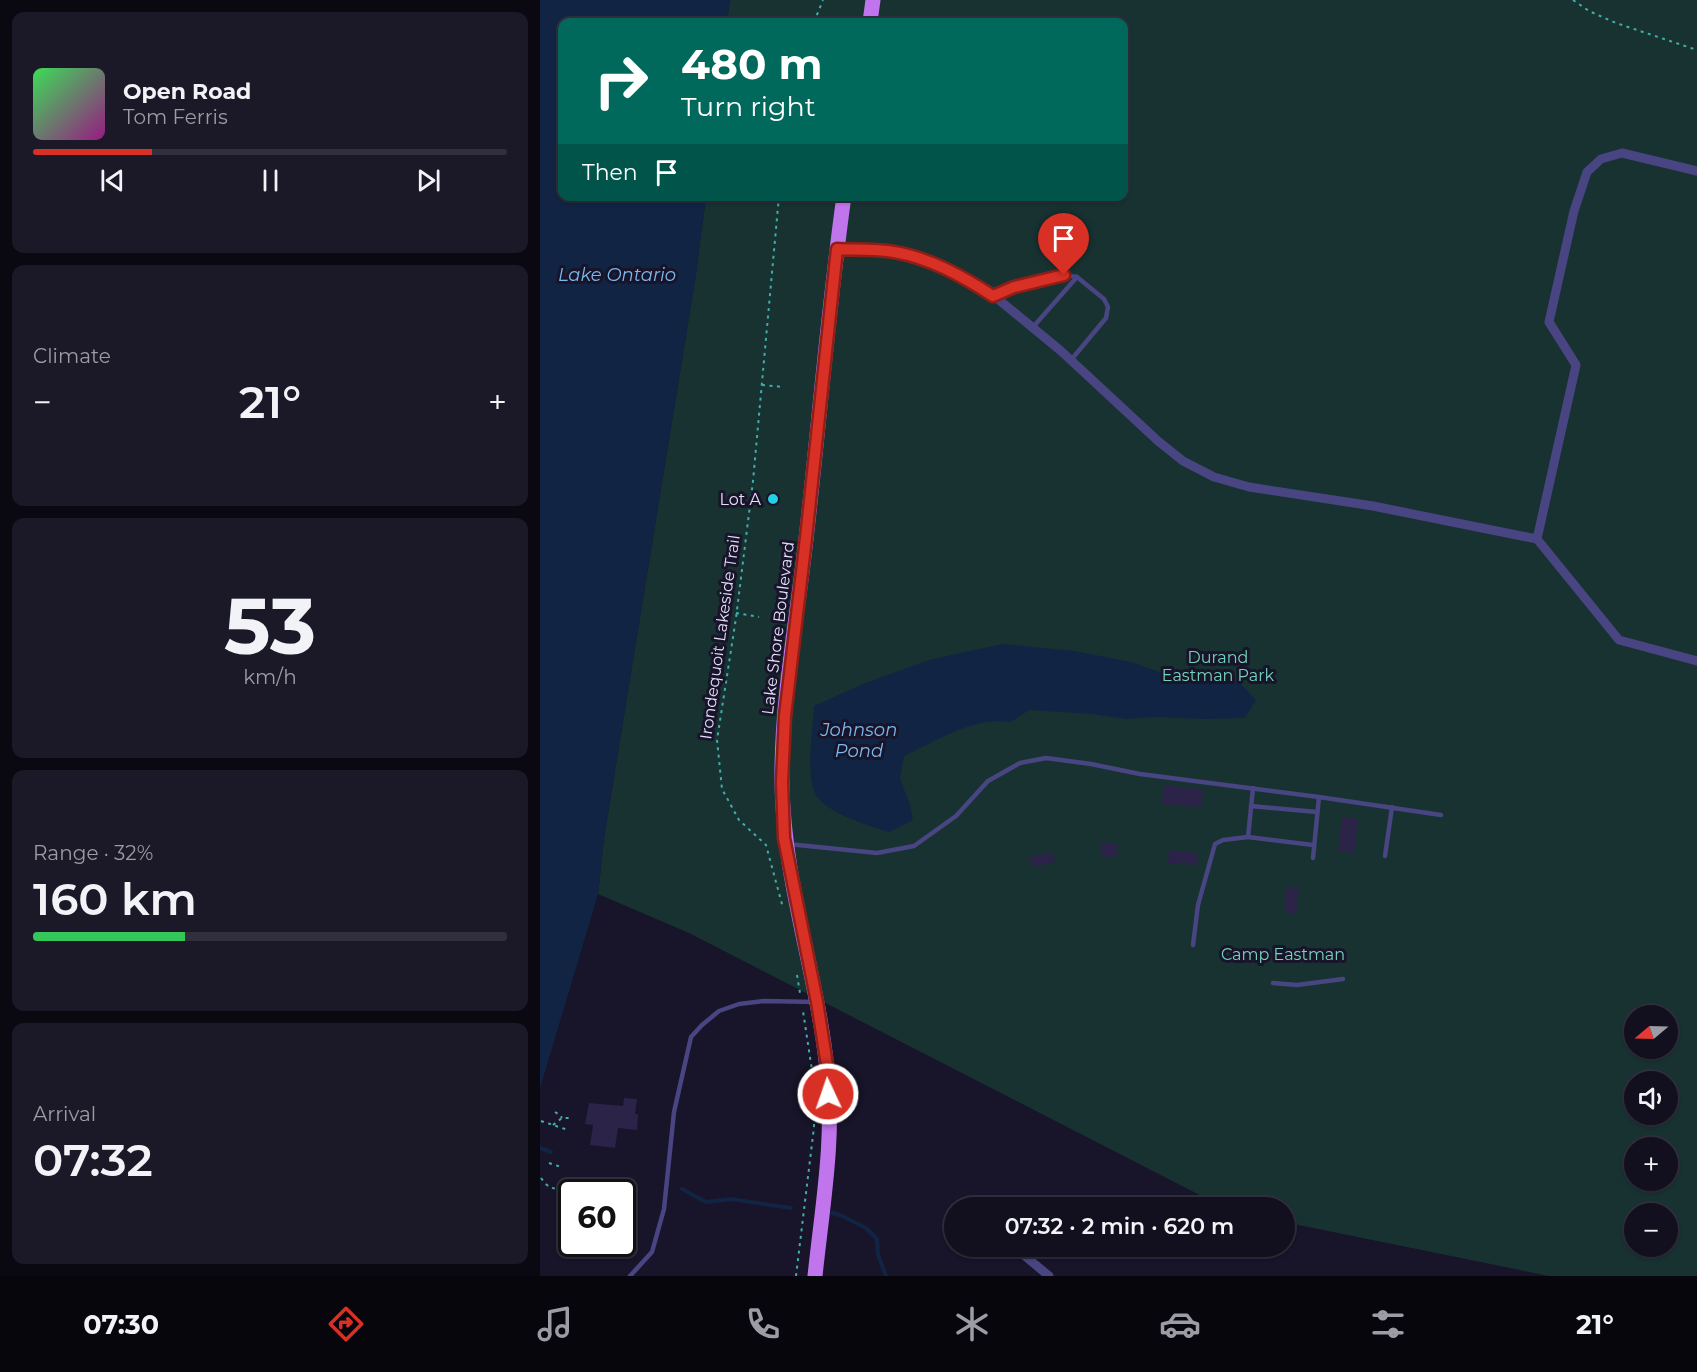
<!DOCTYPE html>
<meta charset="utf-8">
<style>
:root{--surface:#120f1f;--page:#1b1828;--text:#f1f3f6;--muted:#9c9ca4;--line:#312f3d;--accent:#d93025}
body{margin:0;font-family:Montserrat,sans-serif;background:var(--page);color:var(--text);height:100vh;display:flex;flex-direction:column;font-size:22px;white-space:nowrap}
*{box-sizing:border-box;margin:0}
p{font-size:20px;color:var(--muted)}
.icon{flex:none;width:33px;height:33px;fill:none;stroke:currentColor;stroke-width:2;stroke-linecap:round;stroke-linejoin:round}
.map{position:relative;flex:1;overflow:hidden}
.side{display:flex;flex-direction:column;gap:12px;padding:12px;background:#0a0811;width:540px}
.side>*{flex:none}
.banner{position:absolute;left:18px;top:18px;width:570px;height:183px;border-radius:12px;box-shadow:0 2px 4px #0004,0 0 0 2px var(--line);background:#00695c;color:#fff;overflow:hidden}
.needle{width:39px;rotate:251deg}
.tools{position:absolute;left:1084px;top:1005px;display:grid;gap:12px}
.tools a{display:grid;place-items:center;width:54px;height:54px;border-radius:50%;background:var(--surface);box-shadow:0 2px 4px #0004,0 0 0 2px var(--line);font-size:30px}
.speed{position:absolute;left:18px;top:1179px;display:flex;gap:12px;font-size:30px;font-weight:700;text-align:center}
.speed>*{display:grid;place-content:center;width:78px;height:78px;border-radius:50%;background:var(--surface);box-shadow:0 2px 4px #0004,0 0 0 2px var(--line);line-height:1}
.speed .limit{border:3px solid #111;border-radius:9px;background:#fff;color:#111}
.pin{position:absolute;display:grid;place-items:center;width:51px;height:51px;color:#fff;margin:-62px -26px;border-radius:50% 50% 50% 0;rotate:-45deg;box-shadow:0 0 6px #0007}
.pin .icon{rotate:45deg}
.me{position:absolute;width:66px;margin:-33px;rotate:357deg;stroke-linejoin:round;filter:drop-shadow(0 0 4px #0008)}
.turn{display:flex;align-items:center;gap:21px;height:126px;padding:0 24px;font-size:27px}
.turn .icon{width:78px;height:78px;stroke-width:2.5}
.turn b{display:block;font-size:42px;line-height:51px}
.then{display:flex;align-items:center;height:57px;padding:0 24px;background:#0003;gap:12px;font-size:22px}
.big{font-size:45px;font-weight:600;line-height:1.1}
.side .tile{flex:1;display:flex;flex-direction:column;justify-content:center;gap:9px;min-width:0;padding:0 21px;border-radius:12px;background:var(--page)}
.side .dial{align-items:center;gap:0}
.dial b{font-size:78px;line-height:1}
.song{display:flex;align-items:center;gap:18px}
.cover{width:72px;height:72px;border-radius:9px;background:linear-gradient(135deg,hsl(130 70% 55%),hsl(310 70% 35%))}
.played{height:6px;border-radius:3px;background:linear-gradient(90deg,var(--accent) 25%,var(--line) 25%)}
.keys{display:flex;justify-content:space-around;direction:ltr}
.heat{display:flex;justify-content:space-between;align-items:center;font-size:33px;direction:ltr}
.charge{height:9px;border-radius:4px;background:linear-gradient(90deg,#34c759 32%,var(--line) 0)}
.trip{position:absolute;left:404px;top:1197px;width:351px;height:60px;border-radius:30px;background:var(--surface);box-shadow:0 2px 4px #0004,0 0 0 2px var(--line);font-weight:600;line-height:60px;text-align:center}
.menu{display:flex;height:96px;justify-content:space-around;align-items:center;background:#07060c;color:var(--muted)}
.menu .icon{width:42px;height:42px}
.menu .on{color:var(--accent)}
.menu b{font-size:27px;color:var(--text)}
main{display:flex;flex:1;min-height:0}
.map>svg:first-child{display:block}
.green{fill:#183231;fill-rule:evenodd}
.water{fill:#122444}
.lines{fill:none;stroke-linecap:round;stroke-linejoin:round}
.stream{stroke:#122444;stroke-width:4}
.building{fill:#2b2348}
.path{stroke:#41aea9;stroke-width:2;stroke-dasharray:3 4.5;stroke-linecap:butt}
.lane{stroke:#484582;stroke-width:4.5}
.street{stroke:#484582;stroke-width:9}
.primary{stroke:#c175ed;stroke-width:15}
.route-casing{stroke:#8d1f18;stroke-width:15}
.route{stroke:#d93025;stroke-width:10}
.poi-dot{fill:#25cee3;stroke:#181429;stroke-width:2}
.labels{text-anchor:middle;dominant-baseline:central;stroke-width:6;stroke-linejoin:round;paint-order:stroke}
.poi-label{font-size:16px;fill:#e4e0fb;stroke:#181429;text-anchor:end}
.street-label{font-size:16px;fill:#e4e0fb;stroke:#181429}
.park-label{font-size:16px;fill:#74d3bc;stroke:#181429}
.water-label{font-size:18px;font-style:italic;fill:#7bb8ee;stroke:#181429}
</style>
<main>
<section class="side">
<div class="tile">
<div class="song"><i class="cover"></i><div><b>Open Road</b><p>Tom Ferris</p></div></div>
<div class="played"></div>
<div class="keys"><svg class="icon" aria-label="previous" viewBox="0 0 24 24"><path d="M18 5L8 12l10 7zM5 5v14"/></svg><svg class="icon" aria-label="pause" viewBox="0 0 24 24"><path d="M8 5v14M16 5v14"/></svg><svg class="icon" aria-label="next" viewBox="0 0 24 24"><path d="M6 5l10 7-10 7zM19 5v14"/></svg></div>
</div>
<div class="tile"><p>Climate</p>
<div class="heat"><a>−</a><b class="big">21°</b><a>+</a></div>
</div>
<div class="tile dial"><b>53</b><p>km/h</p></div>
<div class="tile"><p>Range · 32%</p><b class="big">160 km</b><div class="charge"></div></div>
<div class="tile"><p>Arrival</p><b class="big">07:32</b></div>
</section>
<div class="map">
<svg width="1157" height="1276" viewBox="0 0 1157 1276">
<rect width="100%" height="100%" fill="#181429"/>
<path class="green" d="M190,0h967v1276h-148l-265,-54v-14l-61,-1 -534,-274 -91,-39 6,-56 92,-564 10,-77 418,-1v-174h-397zM1095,1016h33v32h-33zM1095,1082h33v32h-33zM1095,1148h33v32h-33zM1095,1214h33v32h-33z"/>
<g class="water">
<path d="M0,0h190l-3,22h-165v174l144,1 -10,77 -92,564 -6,56 -58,194z"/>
<path d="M462,644l72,7 57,11 31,11 31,6 47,4 16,17 -11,18 -40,1 -50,-2 -28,2 -36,-5 -62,-4 -18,12c-41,-5 -71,18 -107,34l-4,23 10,26 3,15 -24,12c-21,-7 -57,-17 -71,-34 -14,-16 -5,-71 -4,-92l49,-22 66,-24z"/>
</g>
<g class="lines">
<g class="stream">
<path d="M0,1148l11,4"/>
<path d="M142,1189l24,13 25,-3 60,9"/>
<path d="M292,1213l8,2 26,13 11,11 1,16 8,21"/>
</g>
</g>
<g class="building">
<path d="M623,785l40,4 -1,18 -40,-3z"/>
<path d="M802,817l16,2 -4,34 -16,-2z"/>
<path d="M577,843l1,13 -16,1 -1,-13z"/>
<path d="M629,850l29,3v12l-30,-2z"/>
<path d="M512,852l3,10 -23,5 -3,-10z"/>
<path d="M747,886l12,2 -3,26 -12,-2z"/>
<path d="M84,1098l13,1 -2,15h3l-1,16 -19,-2 -3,20 -25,-3 3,-20 -8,-1 4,-21 34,3z"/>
</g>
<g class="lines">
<g class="path">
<path d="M1033,0l16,11 27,12 81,27"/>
<path d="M274,22l9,-22"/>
<path d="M239,196l-26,285 -17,137 -19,122 5,49 17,31 27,25 17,63"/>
<path d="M222,385l22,2"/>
<path d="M196,613l23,4"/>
<path d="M257,975l3,18"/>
<path d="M15,1112l5,3 2,3"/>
<path d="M1,1121l27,9"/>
<path d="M13,1125l9,-7h10"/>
<path d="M9,1163l12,4"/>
<path d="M1,1178c8,11 12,12 25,9"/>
<path d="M256,1276l18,-149 -1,-50 -10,-66"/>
</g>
<g class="lane">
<path d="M454,295l20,-8 50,-12 13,2 27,22 4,8 -2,11 -35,42"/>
<path d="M493,327l44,-50"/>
<path d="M713,788l-5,49 65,8"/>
<path d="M711,806l66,6"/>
<path d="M248,844l89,9 37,-7 42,-30 32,-35 32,-18 26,-5 45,6 49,10 179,23 122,18"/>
<path d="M845,856l7,-49"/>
<path d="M773,858l6,-61"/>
<path d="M653,945l5,-40 17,-61 8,-4 25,-3"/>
<path d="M733,983l24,2 46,-6"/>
<path d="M90,1276l22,-24 12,-43 10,-97 17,-75 11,-12 17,-14 20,-7 25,-3 51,1"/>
</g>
<g class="street">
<path d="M297,249l56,3 41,11 31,14 28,18 68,56 97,90 25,20 31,16 35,10 124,19 164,33 82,101 78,21"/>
<path d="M997,539l39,-174 -27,-43 25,-111 13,-39 14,-13 21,-6 75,18"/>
<path d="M473,1246l36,30"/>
</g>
<g class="primary">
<path d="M330,22l3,-22"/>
<path d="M275,1276c7,-68 20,-138 12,-207 -10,-96 -44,-189 -45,-286 -1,-81 15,-163 24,-244 13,-114 22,-229 38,-343"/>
</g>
</g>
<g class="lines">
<defs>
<path id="route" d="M288,1094v-23l-11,-69 -33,-164 -2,-56 3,-66 21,-178 31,-289c18,1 38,0 57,3 36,6 68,24 99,44l21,-9 50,-12"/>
</defs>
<use href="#route" class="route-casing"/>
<use href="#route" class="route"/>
</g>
<circle class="poi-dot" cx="233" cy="499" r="6"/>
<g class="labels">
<g class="poi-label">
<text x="221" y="499">Lot A</text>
</g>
<g class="street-label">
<text transform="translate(238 628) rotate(-83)">Lake Shore Boulevard</text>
<text transform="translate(180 637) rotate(-82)">Irondequoit Lakeside Trail</text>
</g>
<g class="park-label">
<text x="678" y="657">Durand<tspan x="678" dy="18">Eastman Park</tspan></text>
<text x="743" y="954">Camp Eastman</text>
</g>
<g class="water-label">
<text x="77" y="275">Lake Ontario</text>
<text x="319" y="730">Johnson<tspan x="319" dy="21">Pond</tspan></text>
</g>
</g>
</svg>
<div class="tools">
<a><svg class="needle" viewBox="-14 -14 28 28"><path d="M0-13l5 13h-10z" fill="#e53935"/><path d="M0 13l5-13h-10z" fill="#9c9ca4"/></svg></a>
<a><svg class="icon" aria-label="sound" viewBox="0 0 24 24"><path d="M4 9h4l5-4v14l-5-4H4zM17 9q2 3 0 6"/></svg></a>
<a>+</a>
<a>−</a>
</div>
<div class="speed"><div class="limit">60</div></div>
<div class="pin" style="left:524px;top:275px;background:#d93025"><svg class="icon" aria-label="arrive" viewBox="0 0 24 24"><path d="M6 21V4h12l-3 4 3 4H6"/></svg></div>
<svg class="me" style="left:288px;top:1094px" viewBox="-20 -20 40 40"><circle r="17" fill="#d93025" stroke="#fff" stroke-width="3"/><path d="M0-11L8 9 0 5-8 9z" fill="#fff"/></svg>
<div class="trip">07:32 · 2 min · 620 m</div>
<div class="banner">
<div class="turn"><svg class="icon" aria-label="right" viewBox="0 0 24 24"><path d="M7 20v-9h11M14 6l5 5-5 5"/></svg><div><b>480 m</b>Turn right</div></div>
<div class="then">Then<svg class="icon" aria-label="arrive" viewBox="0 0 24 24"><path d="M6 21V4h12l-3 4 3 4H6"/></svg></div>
</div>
</div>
</main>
<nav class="menu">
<b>07:30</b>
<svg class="icon on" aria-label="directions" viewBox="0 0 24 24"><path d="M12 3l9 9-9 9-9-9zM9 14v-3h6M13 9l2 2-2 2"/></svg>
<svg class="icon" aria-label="music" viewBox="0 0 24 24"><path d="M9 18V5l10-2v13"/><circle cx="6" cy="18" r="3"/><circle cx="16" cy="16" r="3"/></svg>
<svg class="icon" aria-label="phone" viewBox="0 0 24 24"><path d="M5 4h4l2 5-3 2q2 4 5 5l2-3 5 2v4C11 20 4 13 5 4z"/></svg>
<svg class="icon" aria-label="climate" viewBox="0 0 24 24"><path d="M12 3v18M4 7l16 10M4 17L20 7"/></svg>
<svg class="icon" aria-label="car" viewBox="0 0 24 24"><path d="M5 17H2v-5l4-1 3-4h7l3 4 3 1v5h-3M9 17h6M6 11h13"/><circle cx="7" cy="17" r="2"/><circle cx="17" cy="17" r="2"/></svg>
<svg class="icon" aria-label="filters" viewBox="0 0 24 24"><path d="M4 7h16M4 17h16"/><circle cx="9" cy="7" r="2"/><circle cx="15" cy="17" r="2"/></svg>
<b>21°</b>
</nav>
